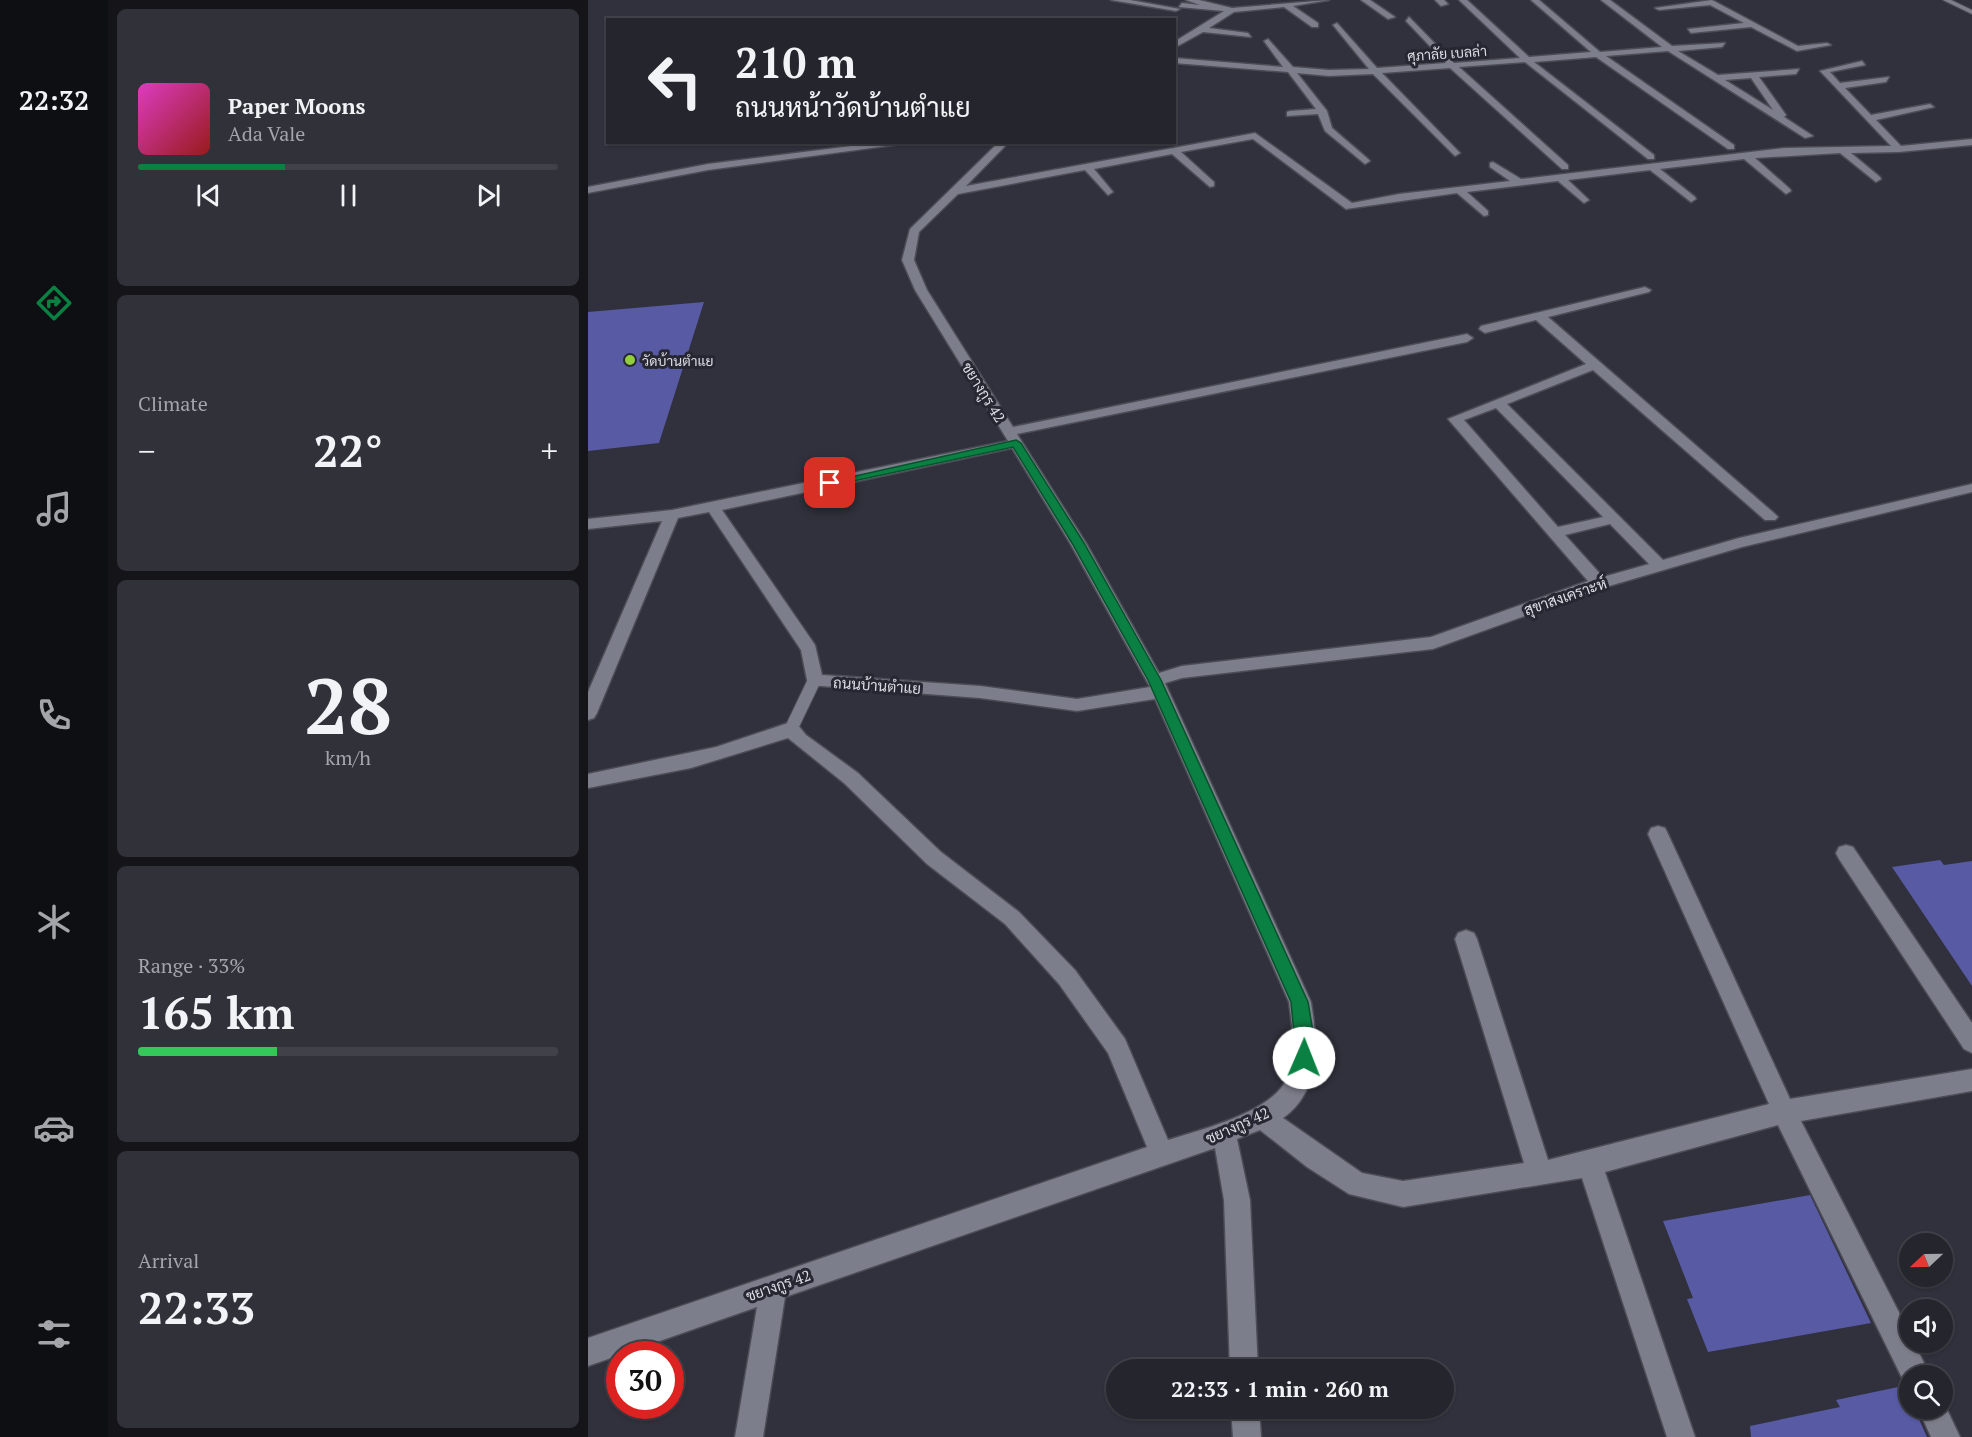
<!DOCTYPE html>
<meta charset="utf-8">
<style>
:root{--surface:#24252d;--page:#303139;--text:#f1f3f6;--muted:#a3a5aa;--line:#414249;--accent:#0b8043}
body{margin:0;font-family:"PT Serif",Sarabun,serif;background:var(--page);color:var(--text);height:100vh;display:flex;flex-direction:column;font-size:22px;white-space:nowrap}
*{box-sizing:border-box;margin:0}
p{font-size:20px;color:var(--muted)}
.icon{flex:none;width:33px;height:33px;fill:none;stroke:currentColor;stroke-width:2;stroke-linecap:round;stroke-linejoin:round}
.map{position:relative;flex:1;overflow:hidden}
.panel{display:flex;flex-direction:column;gap:9px;padding:9px;background:#141419;width:480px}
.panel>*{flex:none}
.guide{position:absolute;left:18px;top:18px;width:570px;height:126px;border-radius:0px;box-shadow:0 2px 4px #0004,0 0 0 2px var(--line);background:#24252d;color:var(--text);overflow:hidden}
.needle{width:39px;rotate:248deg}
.buttons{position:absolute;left:1311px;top:1233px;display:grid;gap:12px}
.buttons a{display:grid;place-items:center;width:54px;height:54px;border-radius:50%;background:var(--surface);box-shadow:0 2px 4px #0004,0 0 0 2px var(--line);font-size:30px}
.speed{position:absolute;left:18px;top:1341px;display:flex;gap:12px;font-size:30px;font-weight:700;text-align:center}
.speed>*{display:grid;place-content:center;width:78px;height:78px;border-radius:50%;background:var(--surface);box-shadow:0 2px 4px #0004,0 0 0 2px var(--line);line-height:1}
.speed .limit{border:9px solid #d22;background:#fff;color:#111}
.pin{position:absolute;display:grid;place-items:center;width:51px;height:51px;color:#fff;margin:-26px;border-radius:12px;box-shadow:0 3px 9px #0006}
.me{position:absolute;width:66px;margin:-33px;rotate:1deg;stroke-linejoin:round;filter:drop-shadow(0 0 4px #0008)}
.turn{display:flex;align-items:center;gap:21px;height:126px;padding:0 30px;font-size:27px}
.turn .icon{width:78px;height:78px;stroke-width:2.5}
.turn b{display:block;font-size:42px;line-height:51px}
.big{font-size:45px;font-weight:600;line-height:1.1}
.panel .tile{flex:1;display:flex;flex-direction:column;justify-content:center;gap:9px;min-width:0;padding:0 21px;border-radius:9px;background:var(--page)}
.panel .dial{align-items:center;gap:0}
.dial b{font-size:78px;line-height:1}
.song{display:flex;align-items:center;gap:18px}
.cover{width:72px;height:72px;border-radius:9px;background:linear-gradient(135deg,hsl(310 70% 55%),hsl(0 70% 35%))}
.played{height:6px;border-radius:3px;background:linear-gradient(90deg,var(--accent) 35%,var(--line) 35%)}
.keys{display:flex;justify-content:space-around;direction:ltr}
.heat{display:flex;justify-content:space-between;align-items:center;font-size:33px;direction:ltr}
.charge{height:9px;border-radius:4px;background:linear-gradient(90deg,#34c759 33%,var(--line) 0)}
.trip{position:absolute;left:518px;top:1359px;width:348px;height:60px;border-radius:30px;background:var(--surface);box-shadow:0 2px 4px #0004,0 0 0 2px var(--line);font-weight:600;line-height:60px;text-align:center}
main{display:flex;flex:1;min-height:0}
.menu{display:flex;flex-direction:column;width:108px;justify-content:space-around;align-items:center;background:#0e0f12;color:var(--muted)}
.menu .icon{width:42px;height:42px}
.menu .selected{color:var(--accent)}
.menu b{font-size:27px;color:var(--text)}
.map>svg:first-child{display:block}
.building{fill:#585aa4}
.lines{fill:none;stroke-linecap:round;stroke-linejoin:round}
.lane-casing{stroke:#4b4c55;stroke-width:2}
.street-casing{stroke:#4b4c55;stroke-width:3}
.lane{fill:#7d7e8b;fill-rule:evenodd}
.street{fill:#7d7e8b;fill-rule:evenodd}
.route{fill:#0b8043;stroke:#07532c;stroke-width:1.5}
.poi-dot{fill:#90cd41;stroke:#262732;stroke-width:2}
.labels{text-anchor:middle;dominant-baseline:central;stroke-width:6;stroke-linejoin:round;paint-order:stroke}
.far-street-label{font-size:14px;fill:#dcdde4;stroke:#262732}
.far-poi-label{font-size:14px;fill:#dcdde4;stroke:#262732;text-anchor:start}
.street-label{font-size:15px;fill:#dcdde4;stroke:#262732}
</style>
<main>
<nav class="menu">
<b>22:32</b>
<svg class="icon selected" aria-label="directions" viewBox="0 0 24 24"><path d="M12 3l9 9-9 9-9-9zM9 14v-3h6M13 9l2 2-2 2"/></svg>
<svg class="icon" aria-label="music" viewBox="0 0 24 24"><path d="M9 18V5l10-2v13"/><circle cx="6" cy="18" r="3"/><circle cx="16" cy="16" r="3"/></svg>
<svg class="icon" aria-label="phone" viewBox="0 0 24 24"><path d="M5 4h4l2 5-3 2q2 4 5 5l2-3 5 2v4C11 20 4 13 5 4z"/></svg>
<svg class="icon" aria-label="climate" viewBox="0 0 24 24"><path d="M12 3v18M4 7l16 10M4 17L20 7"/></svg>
<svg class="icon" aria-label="car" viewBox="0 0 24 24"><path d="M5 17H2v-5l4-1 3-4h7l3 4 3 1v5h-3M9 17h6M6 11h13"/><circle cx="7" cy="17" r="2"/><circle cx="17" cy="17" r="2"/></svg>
<svg class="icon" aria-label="filters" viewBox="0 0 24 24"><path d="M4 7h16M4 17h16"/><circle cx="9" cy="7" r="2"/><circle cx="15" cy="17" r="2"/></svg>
</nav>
<section class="panel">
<div class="tile">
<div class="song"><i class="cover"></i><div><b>Paper Moons</b><p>Ada Vale</p></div></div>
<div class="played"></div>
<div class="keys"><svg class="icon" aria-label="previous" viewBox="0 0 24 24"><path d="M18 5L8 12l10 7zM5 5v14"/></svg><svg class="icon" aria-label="pause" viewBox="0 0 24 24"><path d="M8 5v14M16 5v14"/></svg><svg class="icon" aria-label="next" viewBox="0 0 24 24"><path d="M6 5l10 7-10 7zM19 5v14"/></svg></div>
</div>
<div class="tile"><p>Climate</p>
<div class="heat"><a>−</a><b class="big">22°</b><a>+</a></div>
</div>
<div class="tile dial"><b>28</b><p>km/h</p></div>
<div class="tile"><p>Range · 33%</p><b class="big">165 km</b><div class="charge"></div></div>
<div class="tile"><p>Arrival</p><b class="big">22:33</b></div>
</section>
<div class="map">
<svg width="1384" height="1437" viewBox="0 0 1384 1437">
<rect width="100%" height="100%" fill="#30313c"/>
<g class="building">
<path d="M116,302l-45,141 -71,8v-139z"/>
<path d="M1352,860l4,5 28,-4v125l-80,-119z"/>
<path d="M1222,1195l61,128 -163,29 -21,-53 6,-1 -30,-77z"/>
<path d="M1315,1386l7,13v9h4l13,29h-176l-1,-11 90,-19 -4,-7z"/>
</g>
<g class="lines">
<defs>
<g id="lane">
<path d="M1355,0h8l21,10v4z"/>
<path d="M226,676l7,5 -23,48 -2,4h-10l-2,-4 23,-48z"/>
</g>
<g id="street">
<path d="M523,0h19l50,9 -4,2z"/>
<path d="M598,0h13l33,8 97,-8 -36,6 25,17v4h-6l-28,-20 -50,5 -25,16 39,5 3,4 -48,-5 -29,16v-6l50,-31 -45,-4 3,-4 18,2z"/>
<path d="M773,0h9l25,17 -7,2z"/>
<path d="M847,0h9l4,4 -7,2z"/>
<path d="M871,0h8l62,57 62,-5 -60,-52h8l61,52 62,-5 -61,-47h9l62,46 53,-3 -3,4 -44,4 40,24 81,-6 -3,5 -37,3 27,38 -2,2 29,19 -8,2 -137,-87 -62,5 128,89v4h-6l-132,-92 -62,5 120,93v4h-6l-123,-97 -66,5 109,98v4h-6l-112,-101 -68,5 76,78 2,2 -5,3 -82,-82 -44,2 -32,-3 30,38 5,17 36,31 2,2 -5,3 -40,-33 -7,-17 -31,2v-4l3,-1 26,-2 -28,-37 -114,-9v-5l109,9 -19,-26 4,-2 25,28 36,3 40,-1 -36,-44 4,-2 40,45 69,-5 -40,-42 3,-4 45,46 66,-5zM1163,78l22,32 -48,-30z"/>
<path d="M1124,0l86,46 29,-3 4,2 -34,6 -46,-24 -60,6 -3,-4 56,-6 -34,-18 -51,5 -4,-2z"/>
<path d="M1274,61l3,4 -35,7 10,11 49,-6 -3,5 -41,6 26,27 59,-11 4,3 -58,13 25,26 71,-7v6l-73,7 -48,1 29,24 1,2 -5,3 -36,-29 -85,5 35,31 1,2 -5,3 -42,-35 -84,10 35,28 1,2 -5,3 -41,-32 -82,10 21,20 -5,3 -26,-22 -91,11 21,19v4l-4,1 -27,-23 -111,16 -93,-70 -72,13 33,30v4l-4,1 -38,-33 -78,15 19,23 -5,3 -23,-25 -127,24 -39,38 -5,28 13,30 86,137 454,-93 6,4 -6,4 -450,92 69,109 73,130 23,-7 249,-29 157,-56 -140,-162 138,-55 -50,-44 -51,13 -6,-4 2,-3 164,-39 6,3 -2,2 -101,25 227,197 3,3 -3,3h-10l-172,-150 -86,34 156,156 76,-22 233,-54v8l-230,55 -143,42 -166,60 -251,29 -17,5 146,319c7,41 10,89 -28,116l79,55 41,8 121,-18 -69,-224 3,-6 8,-3 8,3 3,6 71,221 221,-56 -121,-270 3,-6 7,-2 7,2 3,6 122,265 182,-30v22l-171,30 109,213v8h4l16,34h-20v11l-4,-1 -128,-261 -173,47 90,265h-28l-85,-259 -179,29 -54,-13 -42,-27 -47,-37 -23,9 13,61 8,170h-28l-6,-170 -9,-52 -430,149 -22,140h-28l22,-130 -169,59v-28l559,-191 -39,-94 -49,-69 -54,-60 -78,-60 -83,-81 -56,-45 -97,30 -103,20v-14l128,-27 75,-25 6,2 9,11 52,38 83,79 78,60 56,58 50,69 43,101c34,-11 107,-28 120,-64 9,-23 4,-50 1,-74l-134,-303 -78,12 -97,-13 -172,-13 -7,-35 -92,-138 -31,6 -81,195 -3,5 -6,2v-28l74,-171 -74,8v-10l84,-9 336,-69 -93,-151 -13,-30 8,-31 89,-87h10l-43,44 289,-53 97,70 47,-9 111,-13 -20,-14v-4l3,-1 28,17 264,-31 106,-2 -71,-75zM908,408l107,109 -45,10 -94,-107zM424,448l58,95 80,144 -73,12 -97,-13 -158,-11 -7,-30 -93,-135zM1022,524l39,40 -46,13 -38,-42z"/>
<path d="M295,142h33l-208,28 -120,23v-6l120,-23z"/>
<path d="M1258,845l7,2 119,176v30l-8,-4 -125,-190 -3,-6 3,-6z"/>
<path d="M1354,1399l18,38h-29l-13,-29h24z"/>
<path d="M643,1408h28l2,29h-28z"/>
</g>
</defs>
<use href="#lane" class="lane-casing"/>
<use href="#street" class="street-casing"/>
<use href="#lane" class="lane"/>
<use href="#street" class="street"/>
</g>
<path class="route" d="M428,440l5,3 63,100 77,137 147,322 7,42 -5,20 -6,2 -7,-2 -6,-62 -143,-322 -76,-137 -59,-96 -183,39 -6,-3z"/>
<circle class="poi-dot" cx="42" cy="360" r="6"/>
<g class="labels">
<g class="far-street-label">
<text transform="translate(859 53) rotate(-4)">ศุภาลัย เบลล่า</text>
</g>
<g class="far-poi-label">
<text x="54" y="360">วัดบ้านตำแย</text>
</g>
<g class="street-label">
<text transform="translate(396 392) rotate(58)">ชยางกูร 42</text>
<text transform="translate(977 596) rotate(-19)">สุขาสงเคราะห์</text>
<text transform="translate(289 685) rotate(4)">ถนนบ้านตำแย</text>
<text transform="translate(649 1125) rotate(-24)">ชยางกูร 42</text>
<text transform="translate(190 1285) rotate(-19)">ชยางกูร 42</text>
</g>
</g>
</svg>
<div class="buttons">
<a><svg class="needle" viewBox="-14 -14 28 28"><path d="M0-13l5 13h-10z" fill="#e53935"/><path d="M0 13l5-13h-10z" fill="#a3a5aa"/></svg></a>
<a><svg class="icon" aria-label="sound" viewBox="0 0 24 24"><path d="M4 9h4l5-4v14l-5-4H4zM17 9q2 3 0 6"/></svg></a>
<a><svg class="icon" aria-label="search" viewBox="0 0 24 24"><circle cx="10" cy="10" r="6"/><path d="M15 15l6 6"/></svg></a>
</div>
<div class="speed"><div class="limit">30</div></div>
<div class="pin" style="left:242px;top:483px;background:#d93025"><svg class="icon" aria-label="arrive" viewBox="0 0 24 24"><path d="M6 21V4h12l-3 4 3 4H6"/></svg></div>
<svg class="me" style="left:716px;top:1058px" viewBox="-20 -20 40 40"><circle r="19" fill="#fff"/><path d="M0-13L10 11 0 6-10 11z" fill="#0b8043"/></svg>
<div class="trip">22:33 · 1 min · 260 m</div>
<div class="guide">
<div class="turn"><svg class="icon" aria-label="left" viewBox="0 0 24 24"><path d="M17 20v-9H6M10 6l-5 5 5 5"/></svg><div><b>210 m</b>ถนนหน้าวัดบ้านตำแย</div></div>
</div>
</div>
</main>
